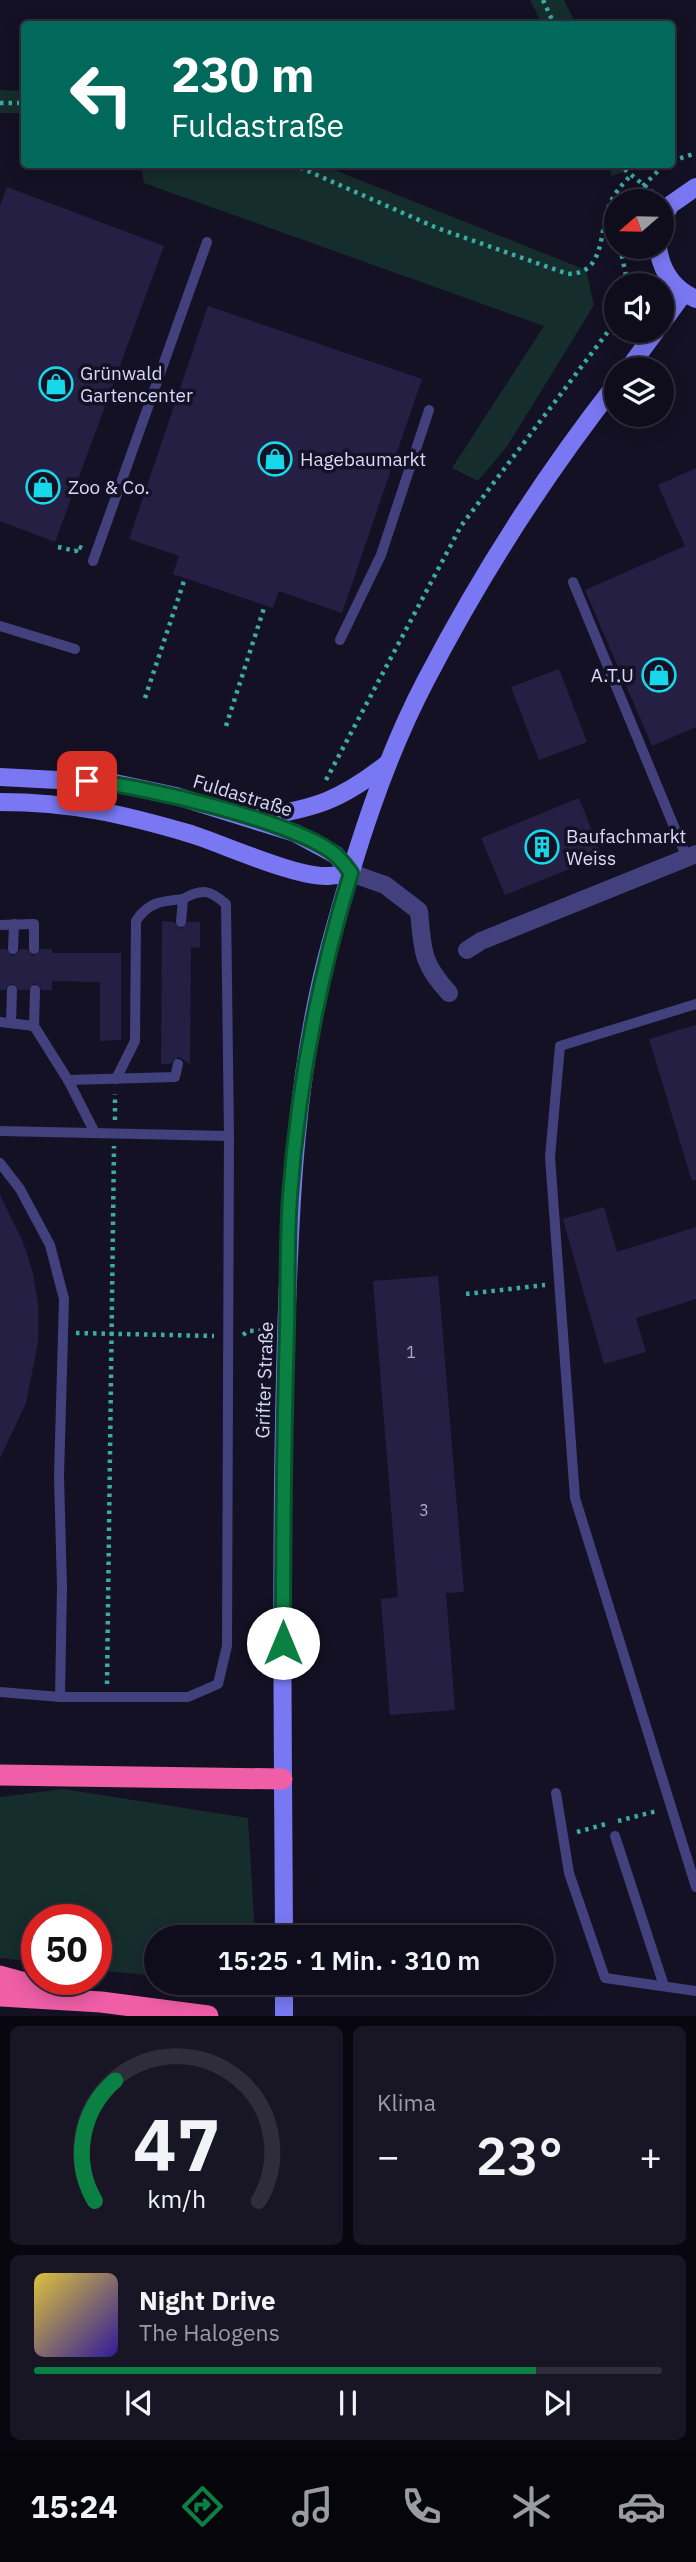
<!DOCTYPE html>
<html lang="de">
<meta charset="utf-8">
<style>
:root{--surface:#0f0d1b;--page:#181624;--text:#f1f3f6;--muted:#9b9ca3;--line:#2f2d3a;--accent:#0b8043}
body{margin:0;font-family:"IBM Plex Sans",sans-serif;background:var(--page);color:var(--text);height:100vh;display:flex;flex-direction:column;font-size:26px;white-space:nowrap}
*{box-sizing:border-box;margin:0}
p{font-size:23px;color:var(--muted)}
.icon{flex:none;width:38px;height:38px;fill:none;stroke:currentColor;stroke-width:2;stroke-linecap:round;stroke-linejoin:round}
.map{position:relative;height:2016px;overflow:hidden}
.details{display:flex;flex-direction:column;gap:10px;padding:10px;background:#08070f;flex:1}
.details>*{flex:none}
.hud{position:absolute;left:21px;top:21px;width:654px;height:147px;border-radius:7px;box-shadow:0 4px 18px #0003,0 0 0 2px var(--line);background:#00695c;color:#fff;overflow:hidden}
.needle{width:46px;rotate:250deg}
.fabs{position:absolute;left:604px;top:189px;display:grid;gap:14px}
.fabs a{display:grid;place-items:center;width:70px;height:70px;border-radius:50%;background:var(--surface);box-shadow:0 4px 18px #0003,0 0 0 2px var(--line);font-size:35px}
.speed{position:absolute;left:21px;top:1904px;display:flex;gap:14px;font-size:35px;font-weight:700;text-align:center}
.speed>*{display:grid;place-content:center;width:91px;height:91px;border-radius:50%;background:var(--surface);box-shadow:0 4px 18px #0003,0 0 0 2px var(--line);line-height:1}
.speed .limit{border:10px solid #d22;background:#fff;color:#111}
.pin{position:absolute;display:grid;place-items:center;width:60px;height:60px;color:#fff;margin:-30px;border-radius:14px;box-shadow:0 4px 10px #0006}
.me{position:absolute;width:77px;margin:-38px;rotate:0deg;stroke-linejoin:round;filter:drop-shadow(0 0 5px #0008)}
.turn{display:flex;align-items:center;gap:24px;height:147px;padding:0 35px;font-size:32px}
.turn .icon{width:91px;height:91px;stroke-width:2.5}
.turn b{display:block;font-size:49px;line-height:60px}
.big{font-size:52px;font-weight:600;line-height:1.1}
.details .card{flex:1;display:flex;flex-direction:column;justify-content:center;gap:10px;min-width:0;padding:0 24px;border-radius:10px;background:var(--page)}
.details .dial{align-items:center;gap:0}
.dial svg{height:182px;overflow:visible;fill:none;stroke:var(--line);stroke-width:7;stroke-linecap:round;text-anchor:middle}
.dial text{fill:var(--text);stroke:none}
.song{display:flex;align-items:center;gap:21px}
.cover{width:84px;height:84px;border-radius:10px;background:linear-gradient(135deg,hsl(50 70% 55%),hsl(250 70% 35%))}
.played{height:7px;border-radius:4px;background:linear-gradient(90deg,var(--accent) 80%,var(--line) 80%)}
.keys{display:flex;justify-content:space-around;direction:ltr}
.heat{display:flex;justify-content:space-between;align-items:center;font-size:38px;direction:ltr}
.details .tiles{flex:1;display:grid;gap:10px;grid-template-columns:1fr 1fr}
.card:last-child{grid-column:span 2}
.trip{position:absolute;left:144px;top:1925px;width:410px;height:70px;border-radius:35px;background:var(--surface);box-shadow:0 4px 18px #0003,0 0 0 2px var(--line);font-weight:600;line-height:70px;text-align:center}
.tabs{display:flex;height:112px;justify-content:space-around;align-items:center;background:#06050b;color:var(--muted)}
.tabs .icon{width:49px;height:49px}
.tabs .active{color:var(--accent)}
.tabs b{font-size:32px;color:var(--text)}
.map>svg:first-child{display:block}
.green{fill:#152d2c}
.building{fill:#251f43}
.lines{fill:none;stroke-linecap:round;stroke-linejoin:round}
.path{stroke:#3baca3;stroke-width:4.5;stroke-dasharray:3.5 5;stroke-linecap:butt}
.lane{stroke:#42417e;stroke-width:10}
.street{stroke:#42417e;stroke-width:18}
.secondary{stroke:#7978f2;stroke-width:18}
.highway{stroke:#ef5ea7;stroke-width:21}
.route-casing{stroke:#07532c;stroke-width:18}
.route{stroke:#0b8043;stroke-width:12}
.labels{text-anchor:middle;dominant-baseline:central;stroke-width:7;stroke-linejoin:round;paint-order:stroke}
.number-label{font-size:16px;fill:#aeaacd}
.poi-label{font-size:19px;fill:#dbd8fb;stroke:#141124;text-anchor:start}
.street-label{font-size:19px;fill:#dbd8fb;stroke:#141124}
</style>
<div class="map">
<svg width="696" height="2016" viewBox="0 0 696 2016">
<rect width="100%" height="100%" fill="#141124"/>
<g class="green">
<path d="M530,0h34l12,24h-34z"/>
<path d="M0,90l24,1v22h-24z"/>
<path d="M141,165h181l264,105 8,35 -86,140 -30,36 -26,-13 92,-142 -400,-143z"/>
<path d="M641,165l-29,11 -5,-11v-1z"/>
<path d="M63,1789l185,29 7,119h-99v39l-60,-6v-50h-59v42l-37,-4v-161z"/>
</g>
<g class="building">
<path d="M7,187l157,59 -109,296 -55,-21v-315z"/>
<path d="M208,306l214,73 -80,234 -63,-22 -6,17 -88,-30 -12,-4 6,-18 -50,-17z"/>
<path d="M696,468v259l-44,19 -67,-156 100,-44 -27,-61z"/>
<path d="M559,669l28,73 -48,18 -28,-73z"/>
<path d="M579,798l23,58 -97,39 -24,-57z"/>
<path d="M162,921l12,1 7,7 7,-7h12v26l-9,-1 -1,117 -11,-7 -9,7h-9z"/>
<path d="M0,949h6l7,7 7,-7h7l6,7 8,-7h11v4h69v87l-21,1v-59l-48,-1v9h-10l-7,-7 -7,7h-9l-7,-7 -7,7h-5z"/>
<path d="M696,1025v155l-4,1 -43,-142z"/>
<path d="M0,1195l23,47 10,31 5,31v38l-12,61 -26,55z"/>
<path d="M604,1207l13,45 79,-25v72l-60,19 10,34 -42,12 -41,-145z"/>
<path d="M438,1276l26,316 -18,1 9,117 -65,5 -9,-116 17,-2 -25,-316z"/>
</g>
<g class="lines">
<g class="path">
<path d="M543,0l11,24"/>
<path d="M0,103h24"/>
<path d="M672,161l24,-8"/>
<path d="M292,164l145,64 131,46c38,0 31,-44 41,-68 5,-13 13,-21 22,-31"/>
<path d="M618,164l38,31"/>
<path d="M635,201l8,-15 22,-22"/>
<path d="M620,247l8,38"/>
<path d="M58,547l18,4 1,-5 7,3"/>
<path d="M145,698l40,-120"/>
<path d="M226,726l39,-121"/>
<path d="M326,780l135,-254 155,-205"/>
<path d="M115,1120v-26"/>
<path d="M466,1294l79,-9"/>
<path d="M76,1333l138,3"/>
<path d="M243,1335l5,-4 20,-1"/>
<path d="M107,1684l7,-538"/>
<path d="M618,1821l39,-10"/>
<path d="M577,1832l29,-8"/>
</g>
<g class="lane">
<path d="M93,561l114,-319"/>
<path d="M573,582l114,276"/>
<path d="M0,626l75,23"/>
<path d="M340,640l41,-85 48,-145"/>
<path d="M0,925l34,-1v25"/>
<path d="M13,949l1,-25"/>
<path d="M35,990l-1,36 34,54 27,53"/>
<path d="M696,1004l-136,42 -10,111 25,341 121,389"/>
<path d="M0,1022l34,4"/>
<path d="M11,1023l1,-33"/>
<path d="M116,1079l19,-38 1,-120c12,-19 26,-20 47,-22"/>
<path d="M68,1080l107,-3 3,-13"/>
<path d="M0,1131l229,5"/>
<path d="M0,1163l20,26 30,56 14,54 -5,177 3,111 -2,110"/>
<path d="M0,1692l60,5h128l30,-13 9,-38 2,-510 -3,-232c-16,-14 -24,-16 -43,-5l-2,23"/>
<path d="M556,1793l13,80 36,105 91,13"/>
<path d="M615,1836l49,150"/>
</g>
<g class="street">
<path d="M351,873l34,12 34,26c4,40 2,51 30,82"/>
<path d="M467,950l14,-9 215,-87"/>
</g>
<g class="secondary">
<path d="M662,222l8,-17 26,-18"/>
<path d="M658,247c3,24 15,42 38,52"/>
<path d="M662,323l22,-30"/>
<path d="M628,369l28,-38"/>
<path d="M0,777l115,6 61,13 119,37 41,22 15,18"/>
<path d="M0,802c71,0 123,12 191,32 34,11 102,42 134,42 8,0 18,-2 26,-3"/>
<path d="M256,818c60,-10 84,-17 132,-55"/>
<path d="M284,1937c-1,-199 -4,-398 2,-598 4,-133 9,-268 45,-398 24,-88 52,-179 95,-261 54,-104 118,-204 190,-296"/>
<path d="M284,1983v33"/>
</g>
<g class="highway">
<path d="M0,1775l282,4"/>
<path d="M0,1976l47,13"/>
<path d="M0,1996l101,6 107,14"/>
</g>
</g>
<g class="lines">
<defs>
<path id="route" d="M87,781c53,4 211,41 250,75 5,5 10,11 14,17 -32,104 -53,213 -61,323 -3,44 -2,89 -3,133 -3,105 -4,209 -4,314"/>
</defs>
<use href="#route" class="route-casing"/>
<use href="#route" class="route"/>
</g>
<defs>
<symbol id="shop-ring" viewBox="-11 -11 22 22"><circle r="9.5" fill="#141124" stroke="#17d7e8" stroke-width="1.5"/><path d="M-5-2.5h2.3a2.7 3.5 0 0 1 5.4 0H5L5.5 6h-11ZM-1.5-2.5h3a1.5 2.3 0 0 0-3 0Z" fill="#17d7e8"/></symbol>
<symbol id="building-ring" viewBox="-11 -11 22 22"><circle r="9.5" fill="#141124" stroke="#17d7e8" stroke-width="1.5"/><path d="M-4-6H4V6H1V3H-1V6H-4ZM-2.5-4.3h1.7v1.8h-1.7ZM.8-4.3h1.7v1.8H.8ZM-2.5-1h1.7V.8h-1.7ZM.8-1h1.7V.8H.8Z" fill="#17d7e8"/></symbol>
</defs>
<g fill-rule="evenodd">
<use href="#shop-ring" x="37" y="365" width="38" height="38"/>
<use href="#shop-ring" x="256" y="440" width="38" height="38"/>
<use href="#shop-ring" x="24" y="468" width="38" height="38"/>
<use href="#shop-ring" x="640" y="656" width="38" height="38"/>
<use href="#building-ring" x="523" y="828" width="38" height="38"/>
</g>
<g class="labels">
<g class="number-label">
<text x="411" y="1352">1</text>
<text x="424" y="1510">3</text>
</g>
<g class="poi-label">
<text x="80" y="373">Grünwald<tspan x="80" dy="22">Gartencenter</tspan></text>
<text x="300" y="459">Hagebaumarkt</text>
<text x="68" y="487">Zoo &amp; Co.</text>
<text x="634" y="675" text-anchor="end">A.T.U</text>
<text x="566" y="836">Baufachmarkt<tspan x="566" dy="22">Weiss</tspan></text>
</g>
<g class="street-label">
<text transform="translate(243 795) rotate(17)">Fuldastraße</text>
<text transform="translate(264 1380) rotate(-88)">Grifter Straße</text>
</g>
</g>
</svg>
<div class="fabs">
<a><svg class="needle" viewBox="-14 -14 28 28"><path d="M0-13l5 13h-10z" fill="#e53935"/><path d="M0 13l5-13h-10z" fill="#9b9ca3"/></svg></a>
<a><svg class="icon" aria-label="sound" viewBox="0 0 24 24"><path d="M4 9h4l5-4v14l-5-4H4zM17 9q2 3 0 6"/></svg></a>
<a><svg class="icon" aria-label="layers" viewBox="0 0 24 24"><path d="M12 4l9 5-9 5-9-5zM3 14l9 5 9-5"/></svg></a>
</div>
<div class="speed"><div class="limit">50</div></div>
<div class="pin" style="left:87px;top:781px;background:#d93025"><svg class="icon" aria-label="arrive" viewBox="0 0 24 24"><path d="M6 21V4h12l-3 4 3 4H6"/></svg></div>
<svg class="me" style="left:283px;top:1643px" viewBox="-20 -20 40 40"><circle r="19" fill="#fff"/><path d="M0-13L10 11 0 6-10 11z" fill="#0b8043"/></svg>
<div class="trip">15:25 · 1 Min. · 310 m</div>
<div class="hud">
<div class="turn"><svg class="icon" aria-label="left" viewBox="0 0 24 24"><path d="M17 20v-9H6M10 6l-5 5 5 5"/></svg><div><b>230 m</b>Fuldastraße</div></div>
</div>
</div>
<section class="details">
<div class="tiles">
<div class="card dial"><svg viewBox="0 0 100 80">
<path d="M14 69A42 42 0 1 1 86 69"/>
<path d="M14 69A42 42 0 0 1 23 16" stroke="#0b8043"/>
<text x="50" y="56" font-size="32" font-weight="700">47</text>
<text x="50" y="72" font-size="11">km/h</text>
</svg></div>
<div class="card"><p>Klima</p>
<div class="heat"><a>−</a><b class="big">23°</b><a>+</a></div>
</div>
<div class="card">
<div class="song"><i class="cover"></i><div><b>Night Drive</b><p>The Halogens</p></div></div>
<div class="played"></div>
<div class="keys"><svg class="icon" aria-label="previous" viewBox="0 0 24 24"><path d="M18 5L8 12l10 7zM5 5v14"/></svg><svg class="icon" aria-label="pause" viewBox="0 0 24 24"><path d="M8 5v14M16 5v14"/></svg><svg class="icon" aria-label="next" viewBox="0 0 24 24"><path d="M6 5l10 7-10 7zM19 5v14"/></svg></div>
</div>
</div>
</section>
<nav class="tabs">
<b>15:24</b>
<svg class="icon active" aria-label="directions" viewBox="0 0 24 24"><path d="M12 3l9 9-9 9-9-9zM9 14v-3h6M13 9l2 2-2 2"/></svg>
<svg class="icon" aria-label="music" viewBox="0 0 24 24"><path d="M9 18V5l10-2v13"/><circle cx="6" cy="18" r="3"/><circle cx="16" cy="16" r="3"/></svg>
<svg class="icon" aria-label="phone" viewBox="0 0 24 24"><path d="M5 4h4l2 5-3 2q2 4 5 5l2-3 5 2v4C11 20 4 13 5 4z"/></svg>
<svg class="icon" aria-label="climate" viewBox="0 0 24 24"><path d="M12 3v18M4 7l16 10M4 17L20 7"/></svg>
<svg class="icon" aria-label="car" viewBox="0 0 24 24"><path d="M5 17H2v-5l4-1 3-4h7l3 4 3 1v5h-3M9 17h6M6 11h13"/><circle cx="7" cy="17" r="2"/><circle cx="17" cy="17" r="2"/></svg>
</nav>
